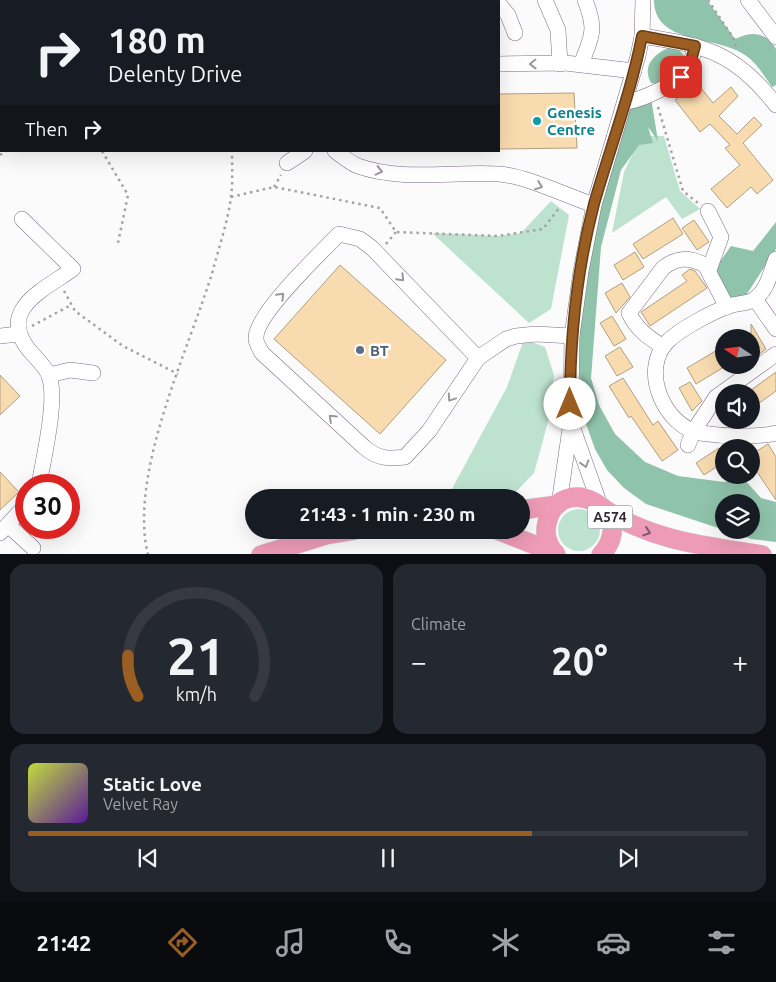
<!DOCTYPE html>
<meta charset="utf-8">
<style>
:root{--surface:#171b24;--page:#242831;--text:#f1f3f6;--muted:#9ea1a6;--line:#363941;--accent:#9b5e22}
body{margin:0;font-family:Ubuntu,sans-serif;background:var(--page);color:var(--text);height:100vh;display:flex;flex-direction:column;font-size:19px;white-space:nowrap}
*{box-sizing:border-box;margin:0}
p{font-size:16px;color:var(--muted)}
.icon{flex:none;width:28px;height:28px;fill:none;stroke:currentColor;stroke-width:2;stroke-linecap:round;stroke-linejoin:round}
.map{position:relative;height:554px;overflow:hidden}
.side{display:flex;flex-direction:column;gap:10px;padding:10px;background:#0d0f14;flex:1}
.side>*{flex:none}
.top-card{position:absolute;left:0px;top:0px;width:500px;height:152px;box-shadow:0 5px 20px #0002;background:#171b24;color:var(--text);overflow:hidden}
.needle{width:32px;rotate:283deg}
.controls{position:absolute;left:715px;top:329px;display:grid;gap:10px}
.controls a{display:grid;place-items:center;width:45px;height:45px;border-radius:50%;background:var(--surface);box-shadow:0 5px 20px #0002;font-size:25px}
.speed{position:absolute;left:15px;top:474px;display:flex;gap:10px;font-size:25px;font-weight:700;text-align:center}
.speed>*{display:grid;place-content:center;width:65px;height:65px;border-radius:50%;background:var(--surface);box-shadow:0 5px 20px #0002;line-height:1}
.speed .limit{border:8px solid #d22;background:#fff;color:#111}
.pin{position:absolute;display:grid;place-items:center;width:42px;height:42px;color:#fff;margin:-21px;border-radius:10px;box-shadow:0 2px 8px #0006}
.me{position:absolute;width:55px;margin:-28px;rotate:0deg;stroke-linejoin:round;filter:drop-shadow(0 0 4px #0008)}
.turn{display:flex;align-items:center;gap:18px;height:105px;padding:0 25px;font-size:22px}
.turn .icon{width:65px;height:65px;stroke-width:2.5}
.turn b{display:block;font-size:35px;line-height:42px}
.then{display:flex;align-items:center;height:48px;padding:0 25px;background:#0003;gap:10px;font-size:19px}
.big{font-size:38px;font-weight:700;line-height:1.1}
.side .tile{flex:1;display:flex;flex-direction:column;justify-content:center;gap:8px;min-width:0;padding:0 18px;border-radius:15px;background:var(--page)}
.side .dial{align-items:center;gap:0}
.dial svg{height:130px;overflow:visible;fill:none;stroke:var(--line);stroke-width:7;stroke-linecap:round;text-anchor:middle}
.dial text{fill:var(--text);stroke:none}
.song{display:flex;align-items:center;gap:15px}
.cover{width:60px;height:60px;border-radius:8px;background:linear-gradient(135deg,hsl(70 70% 55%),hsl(270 70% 35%))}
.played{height:5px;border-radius:2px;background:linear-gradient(90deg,var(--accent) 70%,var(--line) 70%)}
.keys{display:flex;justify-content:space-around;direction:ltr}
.heat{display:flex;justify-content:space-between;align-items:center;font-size:28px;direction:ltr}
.side .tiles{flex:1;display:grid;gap:10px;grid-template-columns:1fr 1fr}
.tile:last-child{grid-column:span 2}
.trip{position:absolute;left:245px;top:489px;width:285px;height:50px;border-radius:25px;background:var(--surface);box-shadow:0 5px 20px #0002;font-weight:700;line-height:50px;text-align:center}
.tab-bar{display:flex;height:80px;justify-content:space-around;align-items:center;background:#090b0e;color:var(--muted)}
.tab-bar .icon{width:35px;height:35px}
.tab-bar .active{color:var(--accent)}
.tab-bar b{font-size:22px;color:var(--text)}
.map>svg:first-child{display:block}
.green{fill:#bee2d0}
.forest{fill:#90c3ab}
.building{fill:#f8dbaf;stroke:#b29f81}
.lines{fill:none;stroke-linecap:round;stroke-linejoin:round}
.minor-casing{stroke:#7e6d8a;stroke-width:16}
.major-casing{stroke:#d6d5d7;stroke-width:20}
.path{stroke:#a5a1a7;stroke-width:2.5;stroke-dasharray:2.5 4;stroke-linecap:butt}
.minor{stroke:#fff;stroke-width:15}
.major{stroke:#ed9bb6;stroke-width:19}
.oneway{stroke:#9a969c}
.oneway2{stroke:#7e586b}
.route-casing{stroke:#653d16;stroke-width:12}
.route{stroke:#9b5e22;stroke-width:9}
.culture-dot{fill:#0f9aa8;stroke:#fff;stroke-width:2}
.service-dot{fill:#5c6f8a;stroke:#fff;stroke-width:2}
.labels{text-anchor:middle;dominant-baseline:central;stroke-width:5;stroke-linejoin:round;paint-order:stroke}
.shield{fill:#fff;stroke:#716b74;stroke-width:1}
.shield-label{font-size:14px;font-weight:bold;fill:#342c39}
.culture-label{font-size:15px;font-weight:bold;fill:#0d838f;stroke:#fff;text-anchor:start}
.service-label{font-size:15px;font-weight:bold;fill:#4e5e75;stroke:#fff;text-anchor:start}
</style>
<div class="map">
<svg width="776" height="555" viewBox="0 0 776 555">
<rect width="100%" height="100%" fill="#fbfbfb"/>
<g class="green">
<path d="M641,136h23l16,55 20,18 -18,10 -16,-22 -54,36 12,-61z"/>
<path d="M551,201l18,14 -18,94 -22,14 -97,-90 66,3 23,-3z"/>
<path d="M524,339l21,8 9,28 -6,47 -14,51 -22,23 -65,2 60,-111z"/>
<circle cx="579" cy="530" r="21"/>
</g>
<g class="forest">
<path d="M654,0h53l28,39c17,-8 30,-8 41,10v36l-4,2c-8,-11 -15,-24 -27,-32 -29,-20 -91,-10 -91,-55z"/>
<path d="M668,48c11,1 16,3 18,15l-3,6 -26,15 -6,-1c-9,-17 2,-28 17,-35z"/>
<path d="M651,98l7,43 -10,-14 5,16 -14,2 -18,25 -20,77 -10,131 8,27 16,29 30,28 33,14 46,6 19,-4 18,20 15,4v40l-25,-3 -26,-9h26v-28h-27v28l-78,-26 -22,-16 -17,-18 -12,-21 -9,-25 -11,-88 22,-130 31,-98z"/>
<path d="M776,222v27l-29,45 -13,9 -22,-30 19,-27 22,5z"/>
</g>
<g class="building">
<path d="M697,83l16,20 18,-16 7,9 -19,20 18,18 17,-17 8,8 -19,18 30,37 -16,14 -6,-7 -24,21 -16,-19 29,-24 -15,-17 5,-3 -20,-21 -10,8 -25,-32z"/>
<path d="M574,93l3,55 -78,1v-55z"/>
<path d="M673,218l10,16 -40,25 -10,-15z"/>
<path d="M694,220l15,22 -12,8 -15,-22z"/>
<path d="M635,252l9,15 -21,13 -9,-15z"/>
<path d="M340,265l106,95 -66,74 -106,-95z"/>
<path d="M690,269l5,2 12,17 -57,38 -9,-14 46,-31 -5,-6z"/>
<path d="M622,283l8,14 -14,16 -11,-20z"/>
<path d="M612,316l14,23 -12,7 -14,-23z"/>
<path d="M751,324l15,25 -9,7 -6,-9z"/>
<path d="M724,346v21l-28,17 -9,-16z"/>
<path d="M620,347l13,20 -16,9 -12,-20z"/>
<path d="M776,372v19l-25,18v-19z"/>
<path d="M0,375l20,21 -20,19z"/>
<path d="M623,378l30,47 5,-4 20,29 -16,11 -31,-45 -2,2 -20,-32z"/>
<path d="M690,382l12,19 -10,10 -13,-23z"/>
<path d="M768,444l8,13v43l-25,-37v-8z"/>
<path d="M719,448l5,7v7l-20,13 -8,-12z"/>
<path d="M0,472l19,20 -19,18z"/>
</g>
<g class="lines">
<defs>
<g id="minor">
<path d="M545,0l13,30 2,34"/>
<path d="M748,0l28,37"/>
<path d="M337,1v-1"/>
<path d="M453,1v-1"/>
<path d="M499,4l9,11 7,18"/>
<path d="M642,36c64,10 93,16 134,69"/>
<path d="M499,64l66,-1 69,8"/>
<path d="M581,64c11,-28 16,-34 4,-64"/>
<path d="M0,89h1"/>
<path d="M626,102c16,-2 53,-19 62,-33 4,-6 5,-16 7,-23"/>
<path d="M335,151c7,5 15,12 23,15 45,16 94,5 141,8 27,2 68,22 95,31"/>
<path d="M287,163l18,-12"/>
<path d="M708,211l13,26 -12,33"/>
<path d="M22,219l51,50c-28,20 -73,39 -47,77 6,9 20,20 23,30 9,23 -6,84 -10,109"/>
<path d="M776,259c-6,14 -8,30 -21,40 -7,5 -18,4 -26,7 -17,6 -49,23 -62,36 -27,28 -3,84 33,91 21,3 56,5 76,0"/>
<path d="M755,299l21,30"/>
<path d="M0,336l18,-2"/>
<path d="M663,347c-15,-10 -26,-17 -34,-34l34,-45c14,-11 26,-11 42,-3l22,42"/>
<path d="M478,358l-106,-110 -12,-9 -21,-5c-18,19 -85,81 -83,105 0,4 4,10 6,14l102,94c14,12 24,12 41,10l24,-26 49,-73 28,-19 10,-3 20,-2 36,2"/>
<path d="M49,375l21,-5 23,3"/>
<path d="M571,423l29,82"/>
<path d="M688,445l5,-13 23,-35 60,-43"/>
<path d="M559,504l12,-82 1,-86 9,-65 13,-66 44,-149 4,-20 1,-36"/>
<path d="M8,525l25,23"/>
<path d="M0,533l26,-28"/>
</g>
<g id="major">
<path d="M604,509c48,32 103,37 158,46"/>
<path d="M521,510l36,-5"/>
<path d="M497,530l58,23"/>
<path d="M261,555l65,-20 30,-5"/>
<path d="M556,555c-8,-9 -12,-20 -9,-32 11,-53 95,-15 54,32"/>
</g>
</defs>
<use href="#minor" class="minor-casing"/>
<use href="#major" class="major-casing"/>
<g class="path">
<path d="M708,0l26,39 2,8"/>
<path d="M231,1v-1"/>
<path d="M658,107l25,84 15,12"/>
<path d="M102,151l26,44 -10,48"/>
<path d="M0,155l6,-4"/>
<path d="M274,187l7,-12"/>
<path d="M231,197l43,-10 106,21 16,24 102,4 45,-7 16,-21"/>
<path d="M386,244l10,-12"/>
<path d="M64,291l11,20 48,35 55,28"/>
<path d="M32,326l39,-21"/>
<path d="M148,555c-20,-82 41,-205 65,-285 6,-23 15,-49 18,-73 2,-15 1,-31 1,-46"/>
</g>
<use href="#minor" class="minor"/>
<use href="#major" class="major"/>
</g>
<defs><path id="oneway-chevron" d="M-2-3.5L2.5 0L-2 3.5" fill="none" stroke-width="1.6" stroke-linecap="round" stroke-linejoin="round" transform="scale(1.25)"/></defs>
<g class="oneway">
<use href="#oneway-chevron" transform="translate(533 64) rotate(179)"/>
<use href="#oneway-chevron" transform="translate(379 171) rotate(13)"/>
<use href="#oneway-chevron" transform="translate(539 186) rotate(21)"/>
<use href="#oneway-chevron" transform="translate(401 278) rotate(46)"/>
<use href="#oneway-chevron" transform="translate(281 296) rotate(-46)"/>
<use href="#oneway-chevron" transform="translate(451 398) rotate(124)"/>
<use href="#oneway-chevron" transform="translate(332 418) rotate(-137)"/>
<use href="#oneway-chevron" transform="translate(585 464) rotate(73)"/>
</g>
<use class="oneway2" href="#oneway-chevron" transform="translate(647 532) rotate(19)"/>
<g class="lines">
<defs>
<path id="route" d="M570,404c0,-66 7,-135 24,-200 16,-56 37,-111 48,-168l53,10 -6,22 -8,9"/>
</defs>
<use href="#route" class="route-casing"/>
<use href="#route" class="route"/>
</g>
<circle class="culture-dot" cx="537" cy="121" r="5"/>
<circle class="service-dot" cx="360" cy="350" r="5"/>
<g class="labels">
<rect class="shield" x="587.5" y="505.5" width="45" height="23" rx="4"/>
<g class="shield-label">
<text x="610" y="517">A574</text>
</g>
<g class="culture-label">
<text x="547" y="112">Genesis<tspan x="547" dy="17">Centre</tspan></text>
</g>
<g class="service-label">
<text x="370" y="350">BT</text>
</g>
</g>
</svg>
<div class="controls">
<a><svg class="needle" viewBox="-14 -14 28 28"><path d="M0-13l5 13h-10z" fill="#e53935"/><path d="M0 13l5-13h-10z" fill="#9ea1a6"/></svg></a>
<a><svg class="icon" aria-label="sound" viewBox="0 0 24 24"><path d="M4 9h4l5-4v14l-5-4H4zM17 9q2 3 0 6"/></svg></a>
<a><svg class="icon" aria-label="search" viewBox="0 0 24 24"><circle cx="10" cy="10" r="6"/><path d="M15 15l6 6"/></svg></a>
<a><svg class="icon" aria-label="layers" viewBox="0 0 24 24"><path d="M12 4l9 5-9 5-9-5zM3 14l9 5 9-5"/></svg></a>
</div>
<div class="speed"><div class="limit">30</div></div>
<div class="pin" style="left:681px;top:77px;background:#d93025"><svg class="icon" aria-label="arrive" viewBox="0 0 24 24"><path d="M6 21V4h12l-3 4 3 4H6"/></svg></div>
<svg class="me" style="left:570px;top:404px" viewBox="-20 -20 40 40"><circle r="19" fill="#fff"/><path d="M0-13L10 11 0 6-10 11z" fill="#9b5e22"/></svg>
<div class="trip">21:43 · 1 min · 230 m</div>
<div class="top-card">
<div class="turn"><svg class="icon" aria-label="right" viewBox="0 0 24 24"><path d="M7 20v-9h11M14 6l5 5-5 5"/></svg><div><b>180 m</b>Delenty Drive</div></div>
<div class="then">Then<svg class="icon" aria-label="right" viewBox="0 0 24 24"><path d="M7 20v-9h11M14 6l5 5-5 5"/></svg></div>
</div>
</div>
<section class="side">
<div class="tiles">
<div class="tile dial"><svg viewBox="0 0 100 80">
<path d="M14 69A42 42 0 1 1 86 69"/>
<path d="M14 69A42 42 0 0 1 8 44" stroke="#9b5e22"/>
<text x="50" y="56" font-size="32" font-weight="700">21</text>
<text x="50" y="72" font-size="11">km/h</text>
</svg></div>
<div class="tile"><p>Climate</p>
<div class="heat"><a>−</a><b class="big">20°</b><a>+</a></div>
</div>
<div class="tile">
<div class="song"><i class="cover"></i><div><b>Static Love</b><p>Velvet Ray</p></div></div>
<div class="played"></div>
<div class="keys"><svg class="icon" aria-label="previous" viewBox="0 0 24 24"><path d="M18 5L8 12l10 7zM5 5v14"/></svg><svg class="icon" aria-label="pause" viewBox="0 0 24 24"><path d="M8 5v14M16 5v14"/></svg><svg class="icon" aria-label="next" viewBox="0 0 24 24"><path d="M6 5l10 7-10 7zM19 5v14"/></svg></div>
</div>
</div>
</section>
<nav class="tab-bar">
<b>21:42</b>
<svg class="icon active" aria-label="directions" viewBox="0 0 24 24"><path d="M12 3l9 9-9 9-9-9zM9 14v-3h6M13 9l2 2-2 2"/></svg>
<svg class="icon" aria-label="music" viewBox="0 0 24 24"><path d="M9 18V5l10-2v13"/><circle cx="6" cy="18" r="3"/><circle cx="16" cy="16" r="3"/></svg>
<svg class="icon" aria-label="phone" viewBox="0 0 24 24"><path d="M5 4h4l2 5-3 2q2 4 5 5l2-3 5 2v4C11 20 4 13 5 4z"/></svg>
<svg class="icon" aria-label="climate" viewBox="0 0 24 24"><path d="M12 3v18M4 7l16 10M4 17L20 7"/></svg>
<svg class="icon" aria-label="car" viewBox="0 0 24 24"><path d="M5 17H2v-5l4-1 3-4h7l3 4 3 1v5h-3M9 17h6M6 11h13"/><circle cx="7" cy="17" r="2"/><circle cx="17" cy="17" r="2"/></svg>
<svg class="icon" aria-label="filters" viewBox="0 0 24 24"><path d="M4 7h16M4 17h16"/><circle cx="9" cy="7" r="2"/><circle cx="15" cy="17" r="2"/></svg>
</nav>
